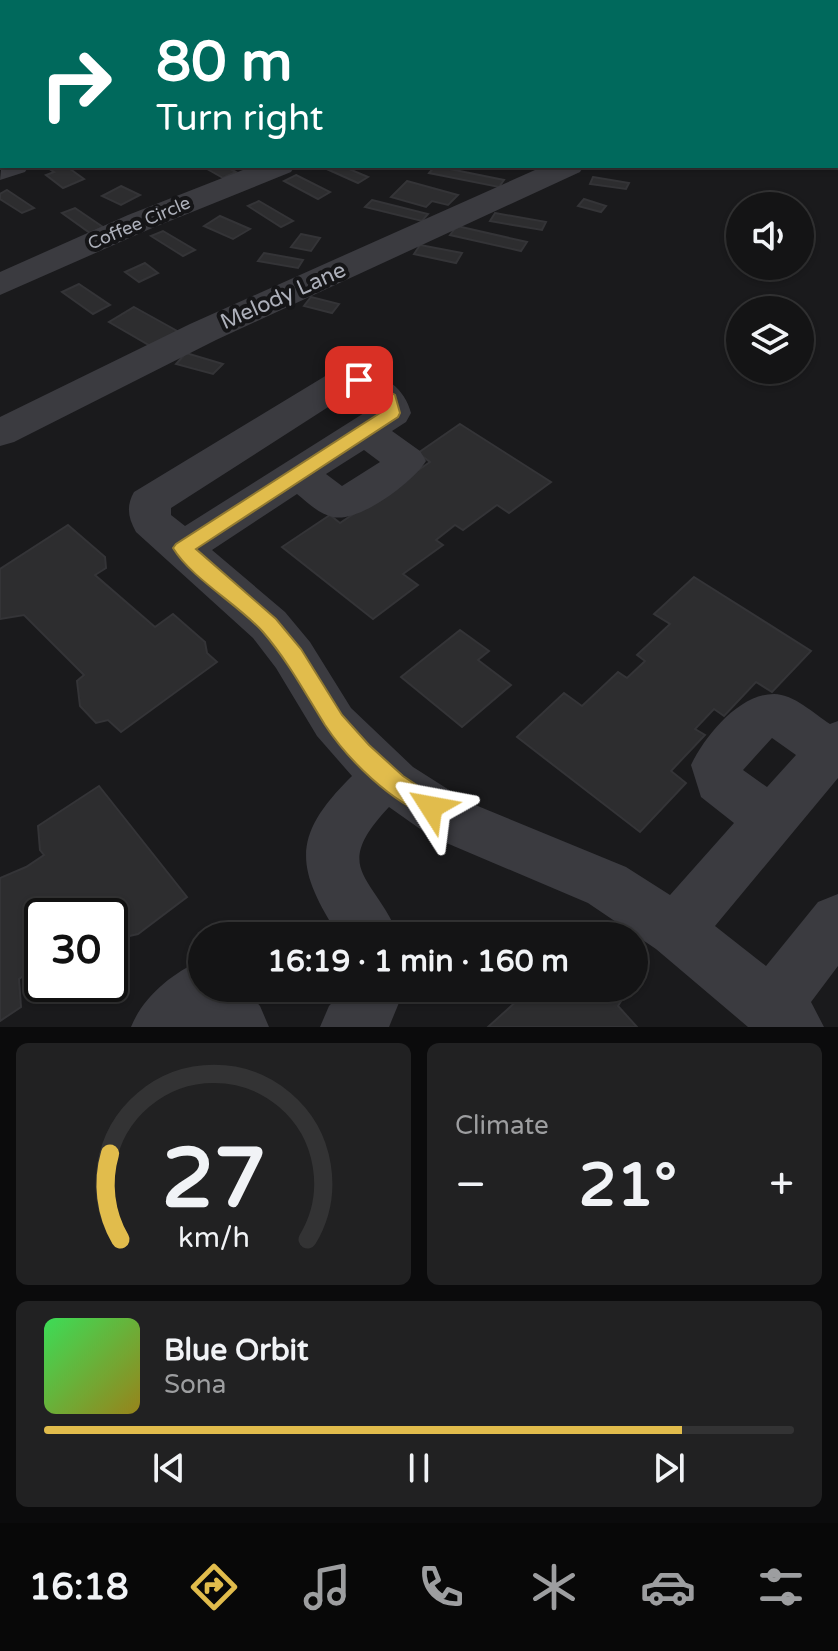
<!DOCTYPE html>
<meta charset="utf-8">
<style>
:root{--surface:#141415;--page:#212122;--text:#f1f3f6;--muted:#9d9ea0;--line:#333334;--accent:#e1bc4c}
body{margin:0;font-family:"Varela Round",sans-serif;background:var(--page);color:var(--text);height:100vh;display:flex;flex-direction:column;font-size:30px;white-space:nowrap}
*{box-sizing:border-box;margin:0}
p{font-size:26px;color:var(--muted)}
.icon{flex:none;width:44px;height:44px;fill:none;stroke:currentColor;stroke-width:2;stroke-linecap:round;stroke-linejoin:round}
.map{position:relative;height:1027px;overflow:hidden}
.side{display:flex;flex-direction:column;gap:16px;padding:16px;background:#0b0b0c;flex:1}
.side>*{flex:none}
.top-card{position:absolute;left:0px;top:0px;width:838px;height:168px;box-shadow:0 2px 6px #0004,0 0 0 2px var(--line);background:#00695c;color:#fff;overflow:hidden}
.controls{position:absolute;left:726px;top:192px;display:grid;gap:16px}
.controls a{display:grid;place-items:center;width:88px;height:88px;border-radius:50%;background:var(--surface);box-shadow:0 2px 6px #0004,0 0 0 2px var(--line);font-size:40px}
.speed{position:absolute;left:24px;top:898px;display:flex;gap:16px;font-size:40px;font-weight:700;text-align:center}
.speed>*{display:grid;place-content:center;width:104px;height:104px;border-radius:50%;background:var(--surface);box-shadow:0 2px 6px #0004,0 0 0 2px var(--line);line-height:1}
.speed .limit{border:4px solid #111;border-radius:12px;background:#fff;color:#111}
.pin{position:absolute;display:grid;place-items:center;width:68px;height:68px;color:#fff;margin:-34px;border-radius:16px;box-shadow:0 4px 12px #0006}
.me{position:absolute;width:88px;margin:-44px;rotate:304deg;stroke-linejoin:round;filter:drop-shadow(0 0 6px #0008)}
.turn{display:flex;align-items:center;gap:28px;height:168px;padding:0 24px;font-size:36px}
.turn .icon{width:104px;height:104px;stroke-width:2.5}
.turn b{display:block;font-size:56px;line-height:68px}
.big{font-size:60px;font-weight:700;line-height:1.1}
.side .tile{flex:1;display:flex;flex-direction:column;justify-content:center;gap:12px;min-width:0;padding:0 28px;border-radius:12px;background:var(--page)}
.side .dial{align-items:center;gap:0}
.dial svg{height:208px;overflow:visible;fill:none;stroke:var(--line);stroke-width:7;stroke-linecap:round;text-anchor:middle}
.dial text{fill:var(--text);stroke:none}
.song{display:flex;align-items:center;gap:24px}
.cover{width:96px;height:96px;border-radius:12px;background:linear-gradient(135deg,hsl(130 70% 55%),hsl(50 70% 35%))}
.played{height:8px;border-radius:4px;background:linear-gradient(90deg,var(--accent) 85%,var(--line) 85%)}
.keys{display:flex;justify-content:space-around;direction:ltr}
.heat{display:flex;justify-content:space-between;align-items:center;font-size:44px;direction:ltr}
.side .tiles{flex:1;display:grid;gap:16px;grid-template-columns:1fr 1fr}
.tile:last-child{grid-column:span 2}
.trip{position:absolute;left:188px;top:922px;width:460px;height:80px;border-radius:40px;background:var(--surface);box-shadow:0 2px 6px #0004,0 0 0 2px var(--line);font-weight:700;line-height:80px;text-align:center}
.tabs{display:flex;height:128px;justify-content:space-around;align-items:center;background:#080808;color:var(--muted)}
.tabs .icon{width:56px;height:56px}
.tabs .active{color:var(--accent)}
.tabs b{font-size:36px;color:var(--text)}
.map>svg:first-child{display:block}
.built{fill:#262628}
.building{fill:#2d2d2f;stroke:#343437;stroke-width:2}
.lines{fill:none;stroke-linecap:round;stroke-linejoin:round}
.minor{fill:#3b3b40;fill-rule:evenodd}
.highway{fill:#676971;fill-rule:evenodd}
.route{fill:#e1bc4c;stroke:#927a31;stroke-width:2}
.labels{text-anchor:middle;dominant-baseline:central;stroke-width:8;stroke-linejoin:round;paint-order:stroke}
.far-street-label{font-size:18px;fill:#adb0ba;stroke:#151517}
.street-label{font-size:22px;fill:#adb0ba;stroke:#151517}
</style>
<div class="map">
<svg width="838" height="1027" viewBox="0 0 838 1027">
<rect width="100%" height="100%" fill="#1a1a1c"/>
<path class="built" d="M412,0h426v85l-2,-83h-433z"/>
<g class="building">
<path d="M45,166h21l18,13 -21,9 -17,-13 8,-3z"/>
<path d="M202,166h23l11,6 -13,6z"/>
<path d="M320,166h22l26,11 -10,6z"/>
<path d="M435,166l69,14 -5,7 -70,-14z"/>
<path d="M296,175l34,17 -12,7 -34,-18z"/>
<path d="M593,177l36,6 -3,6 -36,-5z"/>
<path d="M407,181l51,14 -10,10 -16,-4 -6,6 -35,-10z"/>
<path d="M121,186l19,9 -19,10 -19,-9z"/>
<path d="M7,190l27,18 -12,5 -22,-14v-5z"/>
<path d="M584,199l22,7 -5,6 -23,-6z"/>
<path d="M372,200l56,14 -6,7 -57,-14z"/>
<path d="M259,201l34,20 -12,6 -33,-21z"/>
<path d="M75,208l28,19 -13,6 -28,-20z"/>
<path d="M495,213l51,9 -4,8 -52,-9z"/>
<path d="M220,216l30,13 -17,10 -29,-13z"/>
<path d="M457,226l70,16 -6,9 -71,-16z"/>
<path d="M163,231l32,19 -12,6 -32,-20z"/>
<path d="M301,234l19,4 -9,13 -20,-4z"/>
<path d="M420,245l42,8 -6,10 -42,-9z"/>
<path d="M264,253l39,7 -5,8 -40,-7z"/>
<path d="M145,263l13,10 -19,9 -14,-10z"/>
<path d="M79,284l31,21 -17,9 -31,-22z"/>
<path d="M311,297l28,7 -7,9 -28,-7z"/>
<path d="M134,307l45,25 -25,16 -45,-26z"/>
<path d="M186,353l37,11 -10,10 -37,-10z"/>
<path d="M460,424l91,58 -42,31 -12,-8 -34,25 -8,-5 -19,15 7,5 -40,29 15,11 -45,34 -91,-72 48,-32 10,8 90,-61 -12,-9z"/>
<path d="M68,525l37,32 1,11 -11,7 60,52 18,-13 32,28 2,11 10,9 -96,70 -13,-12 -12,3 -16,-17 -3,-25 7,-6 -60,-60 -24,4v-50z"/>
<path d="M694,577l117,74 -39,41 -16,-10 -32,34 -10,-7 -19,20 10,6 -34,36 15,12 -46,49 -123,-95 47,-44 18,13 36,-34 9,6 18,-17 -8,-6 33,-31 -16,-10z"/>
<path d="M460,630l29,21 -11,9 33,25 -49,42 -61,-50z"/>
<path d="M99,786l88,111 -49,37 -21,5 -7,-8v-15h-68v47l-23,16 2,28 -21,14v-143l26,-11 18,-12 -4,-5 -2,-24z"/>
<path d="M531,988h98l-11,18 19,21h-149z"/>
</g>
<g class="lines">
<g class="minor">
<path d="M395,0h29l1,2h-29z"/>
<path d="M661,0h26l-27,2z"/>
<path d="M741,0h26l1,2h-26z"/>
<path d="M806,0h32v7l-2,-5h-31z"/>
<rect x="836" y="72" width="2" height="16"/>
<path d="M2,160v6h27l-4,6 -25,8z"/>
<path d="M253,166h42l-4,6 -141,57 -150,66v-23l128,-57z"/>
<path d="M544,166h40l-4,6 -364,168 -202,102 -14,4v-29l190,-93z"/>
<path d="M359,368c25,7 46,20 52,45l-5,9 -14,9 28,20 6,10c-13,21 -67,62 -93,56 -14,-3 -25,-14 -36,-23l-85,56 73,62 25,30 41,66 62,59 55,35 158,65 44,28 64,-72 -33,-26 -10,-32c14,-29 48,-71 83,-71 20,0 40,20 56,30l8,-3v57l-123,148 51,40 52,-64 20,-8v72l-27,36 13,25h-76l-92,-78 -68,-46 -158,-67 -41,-29c-59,63 -16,67 10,129h-60c-44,-69 -48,-100 13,-160l-35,-40 -41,-68 -23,-30 -117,-106c-8,-14 -10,-26 -2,-40l193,-117zM350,393l21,12 1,3 -187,118 -14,-11v-7zM364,450l16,12 -38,24 -16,-12zM772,738l24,17 -29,32 -24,-17z"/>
<path d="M202,960v28h42l16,18 9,21h-138c12,-30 41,-54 71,-67z"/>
<path d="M346,988h59l-16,39h-69l9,-21z"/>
</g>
<g class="highway">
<path d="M92,0h34l-36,2z"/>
<path d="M152,0h34l-36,2z"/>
<path d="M258,0h34l-36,2z"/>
<path d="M298,0h33l-35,2z"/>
<rect x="0" y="26" width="2" height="16"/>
</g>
</g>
<path class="route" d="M359,375l36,20 5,18 -2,4 -202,132 80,70 25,30 41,66 27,30 34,31 36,24 3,7 -3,7 -8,3c-40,-15 -83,-57 -106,-92 -20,-32 -37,-64 -62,-93 -24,-27 -72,-54 -90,-84l3,-4 207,-133 -2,-9 -28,-18v-7z"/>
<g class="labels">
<g class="far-street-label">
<text transform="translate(139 223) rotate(-23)">Coffee Circle</text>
</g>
<g class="street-label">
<text transform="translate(283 296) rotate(-24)">Melody Lane</text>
</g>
</g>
</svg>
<div class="controls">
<a><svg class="icon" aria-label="sound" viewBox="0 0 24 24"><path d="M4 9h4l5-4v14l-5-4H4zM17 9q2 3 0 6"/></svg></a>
<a><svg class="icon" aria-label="layers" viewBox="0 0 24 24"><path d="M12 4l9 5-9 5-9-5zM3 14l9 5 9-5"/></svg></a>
</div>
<div class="speed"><div class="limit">30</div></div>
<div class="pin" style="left:359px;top:380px;background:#d93025"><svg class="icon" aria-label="arrive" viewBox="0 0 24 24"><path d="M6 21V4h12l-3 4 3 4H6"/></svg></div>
<svg class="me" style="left:431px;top:807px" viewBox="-20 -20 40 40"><path d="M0-17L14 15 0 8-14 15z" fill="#e1bc4c" stroke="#fff" stroke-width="4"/></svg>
<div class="trip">16:19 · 1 min · 160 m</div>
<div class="top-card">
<div class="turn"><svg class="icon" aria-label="right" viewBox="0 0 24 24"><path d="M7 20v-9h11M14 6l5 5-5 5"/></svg><div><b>80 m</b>Turn right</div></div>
</div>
</div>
<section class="side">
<div class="tiles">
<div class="tile dial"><svg viewBox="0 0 100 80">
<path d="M14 69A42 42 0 1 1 86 69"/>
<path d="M14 69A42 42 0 0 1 10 36" stroke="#e1bc4c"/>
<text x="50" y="56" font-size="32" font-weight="700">27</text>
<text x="50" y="72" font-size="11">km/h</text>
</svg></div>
<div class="tile"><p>Climate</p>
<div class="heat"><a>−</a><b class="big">21°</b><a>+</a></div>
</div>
<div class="tile">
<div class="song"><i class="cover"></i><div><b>Blue Orbit</b><p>Sona</p></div></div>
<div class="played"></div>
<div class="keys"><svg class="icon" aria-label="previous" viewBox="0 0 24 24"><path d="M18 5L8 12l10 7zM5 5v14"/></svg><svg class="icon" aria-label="pause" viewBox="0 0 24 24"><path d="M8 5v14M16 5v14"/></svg><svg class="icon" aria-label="next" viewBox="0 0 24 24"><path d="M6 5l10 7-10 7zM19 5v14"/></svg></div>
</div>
</div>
</section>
<nav class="tabs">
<b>16:18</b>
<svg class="icon active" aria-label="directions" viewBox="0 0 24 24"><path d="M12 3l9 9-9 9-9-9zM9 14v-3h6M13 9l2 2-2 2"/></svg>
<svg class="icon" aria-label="music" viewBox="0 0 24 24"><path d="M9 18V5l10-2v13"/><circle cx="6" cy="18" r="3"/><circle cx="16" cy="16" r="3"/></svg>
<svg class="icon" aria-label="phone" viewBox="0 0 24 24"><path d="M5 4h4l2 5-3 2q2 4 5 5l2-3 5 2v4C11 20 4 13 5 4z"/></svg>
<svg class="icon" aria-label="climate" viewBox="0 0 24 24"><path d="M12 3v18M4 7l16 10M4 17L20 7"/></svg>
<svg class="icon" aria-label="car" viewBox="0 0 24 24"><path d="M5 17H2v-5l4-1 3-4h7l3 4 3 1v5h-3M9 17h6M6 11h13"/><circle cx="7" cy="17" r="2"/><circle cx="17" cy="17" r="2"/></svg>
<svg class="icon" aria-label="filters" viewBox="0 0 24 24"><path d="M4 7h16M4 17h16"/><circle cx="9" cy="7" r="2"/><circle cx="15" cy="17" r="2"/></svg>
</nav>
